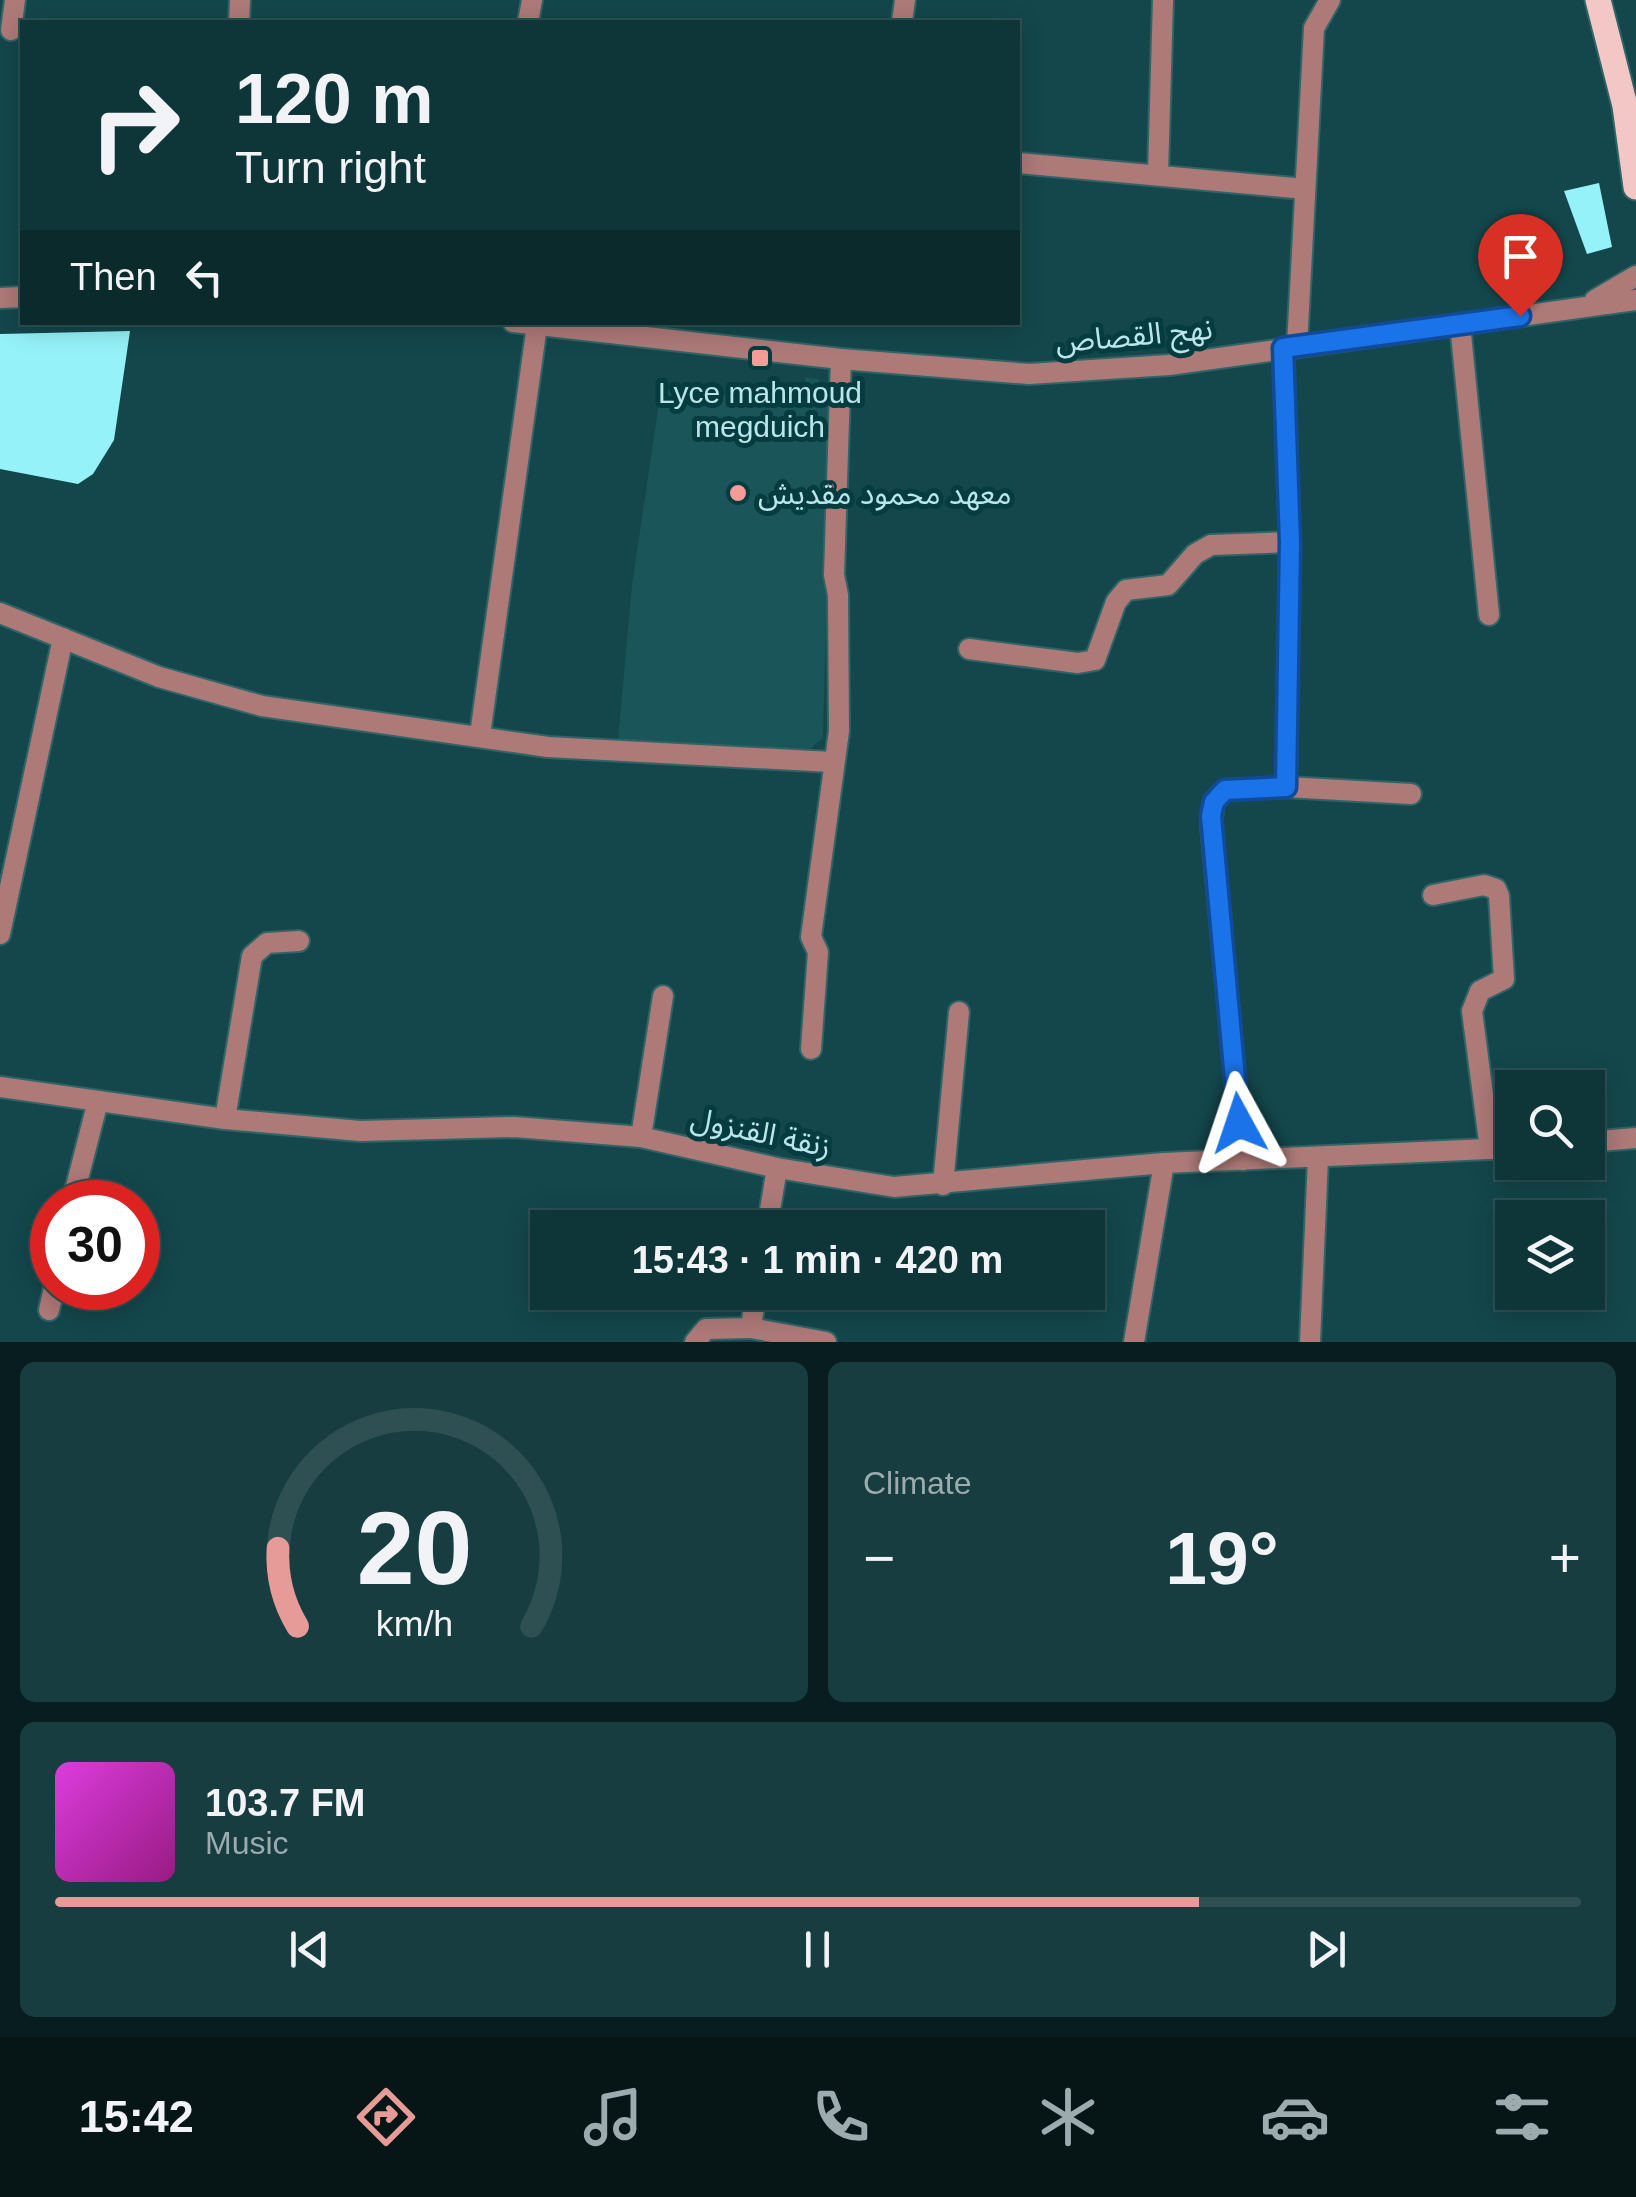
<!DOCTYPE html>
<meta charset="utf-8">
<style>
:root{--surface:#0e3538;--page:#173d40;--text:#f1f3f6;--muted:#9babae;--line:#2e5053;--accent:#e69b98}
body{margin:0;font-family:Arial,"Noto Sans Arabic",sans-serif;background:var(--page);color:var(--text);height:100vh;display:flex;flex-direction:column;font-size:38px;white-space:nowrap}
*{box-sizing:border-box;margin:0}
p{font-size:32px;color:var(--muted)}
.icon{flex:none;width:55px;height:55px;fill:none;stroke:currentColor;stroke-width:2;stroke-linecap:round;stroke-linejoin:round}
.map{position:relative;height:1342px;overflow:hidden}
.side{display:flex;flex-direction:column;gap:20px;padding:20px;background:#081d1f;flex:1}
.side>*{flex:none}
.banner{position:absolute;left:20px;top:20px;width:1000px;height:305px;border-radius:0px;box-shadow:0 5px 25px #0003,0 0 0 2px var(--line);background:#0e3538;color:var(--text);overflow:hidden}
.controls{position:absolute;left:1495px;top:1070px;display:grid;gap:20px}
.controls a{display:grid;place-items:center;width:110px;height:110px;border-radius:0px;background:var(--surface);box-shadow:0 5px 25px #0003,0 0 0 2px var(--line);font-size:50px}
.speed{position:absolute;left:30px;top:1180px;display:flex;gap:20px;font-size:50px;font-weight:700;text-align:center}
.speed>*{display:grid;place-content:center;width:130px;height:130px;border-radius:50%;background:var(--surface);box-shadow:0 5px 25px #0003,0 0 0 2px var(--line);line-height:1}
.speed .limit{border:15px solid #d22;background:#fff;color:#111}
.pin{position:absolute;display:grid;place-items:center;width:85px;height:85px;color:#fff;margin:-102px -42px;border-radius:50% 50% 50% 0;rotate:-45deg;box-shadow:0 0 10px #0007}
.pin .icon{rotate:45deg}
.me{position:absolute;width:110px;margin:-55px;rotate:355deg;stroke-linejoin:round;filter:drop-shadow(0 0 8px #0008)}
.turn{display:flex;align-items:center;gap:35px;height:210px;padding:0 50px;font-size:45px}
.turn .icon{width:130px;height:130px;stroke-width:2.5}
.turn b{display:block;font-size:70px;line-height:85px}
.then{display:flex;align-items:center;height:95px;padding:0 50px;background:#0003;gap:20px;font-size:38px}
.big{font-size:75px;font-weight:800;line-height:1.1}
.side .tile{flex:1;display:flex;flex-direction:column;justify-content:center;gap:15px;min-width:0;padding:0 35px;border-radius:15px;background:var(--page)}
.side .dial{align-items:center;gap:0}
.dial svg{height:260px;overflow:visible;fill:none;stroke:var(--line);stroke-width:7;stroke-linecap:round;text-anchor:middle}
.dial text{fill:var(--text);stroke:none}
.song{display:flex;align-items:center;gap:30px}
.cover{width:120px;height:120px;border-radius:15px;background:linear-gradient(135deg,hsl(300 70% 55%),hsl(310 70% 35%))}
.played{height:10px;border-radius:5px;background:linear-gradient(90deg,var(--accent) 75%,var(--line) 75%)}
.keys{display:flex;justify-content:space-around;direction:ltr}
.heat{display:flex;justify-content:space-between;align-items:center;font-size:55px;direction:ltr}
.side .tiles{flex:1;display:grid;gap:20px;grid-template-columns:1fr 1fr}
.tile:last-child{grid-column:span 2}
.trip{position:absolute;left:530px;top:1210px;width:575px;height:100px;border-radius:0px;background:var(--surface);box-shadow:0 5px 25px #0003,0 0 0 2px var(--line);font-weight:800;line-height:100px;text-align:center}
.tabs{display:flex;height:160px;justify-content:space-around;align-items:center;background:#061516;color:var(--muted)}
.tabs .icon{width:70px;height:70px}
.tabs .active{color:var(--accent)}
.tabs b{font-size:45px;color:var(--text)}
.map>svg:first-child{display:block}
.built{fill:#1a5559}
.building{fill:#95f2f9}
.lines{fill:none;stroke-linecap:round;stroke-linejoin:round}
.minor-casing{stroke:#316467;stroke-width:24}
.tertiary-casing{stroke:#316467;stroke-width:24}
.primary-casing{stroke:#316467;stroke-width:29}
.minor{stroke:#ad7a78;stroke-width:20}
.tertiary{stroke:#ad7a78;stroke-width:20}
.primary{stroke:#f2c7c5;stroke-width:25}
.route-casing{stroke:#114b97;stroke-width:25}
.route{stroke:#1a73e8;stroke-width:18}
.poi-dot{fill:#f59b98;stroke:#043c40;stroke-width:4}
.labels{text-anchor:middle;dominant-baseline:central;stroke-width:10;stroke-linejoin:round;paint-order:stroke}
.street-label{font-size:30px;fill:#bbe6e9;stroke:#043c40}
.poi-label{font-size:30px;fill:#bbe6e9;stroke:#043c40}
</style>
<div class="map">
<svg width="1636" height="1342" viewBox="0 0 1636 1342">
<rect width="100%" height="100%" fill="#13474b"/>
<path class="built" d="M806,377l12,2 14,18 -9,341 -13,11 -192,-9 14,-155 29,-196 140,12z"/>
<g class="building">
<path d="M1599,183l13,64 -25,7 -23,-63z"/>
<path d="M130,331l-16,109 -21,34 -15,10 -78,-15v-135z"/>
</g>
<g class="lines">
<defs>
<g id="minor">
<path d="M239,22l1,-22"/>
<path d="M528,22l4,-22"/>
<path d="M902,22l3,-22"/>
<path d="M11,30l4,-30"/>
<path d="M1018,163l287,26"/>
<path d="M1158,174l5,-174"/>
<path d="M1460,324l29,291"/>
<path d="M1297,346l17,-318 16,-28"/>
<path d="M1283,348l7,194 -4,245"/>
<path d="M0,613l159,64 103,29 286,41 284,15"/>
<path d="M969,649l109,14 17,-3 21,-58 10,-12 42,-5 27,-31 16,-9 79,-3"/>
<path d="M480,735l57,-410"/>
<path d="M1433,895l51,-10 12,4 3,7 5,83 -24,12 -8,20 18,138"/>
<path d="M0,934l63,-296"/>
<path d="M811,1049l7,-97 -7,-15 28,-206 -1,-136 -4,-20 7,-216"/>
<path d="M0,1087l225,32 135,12 154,-4 127,10 136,31 117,19 270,-24 348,-15"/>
<path d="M225,1119l27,-163 15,-13 32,-2"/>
<path d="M641,1137l22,-141"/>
<path d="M1588,1142l48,-4"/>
<path d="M1243,1160l-32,-335 3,-24 11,-11 61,-3 125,7"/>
<path d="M943,1185l16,-173"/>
<path d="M72,1202l26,-101"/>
<path d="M767,1228l10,-60"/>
<path d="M49,1310l5,-22"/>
<path d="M751,1328l75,14"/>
<path d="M695,1342l11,-13 45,-1 5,-36"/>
<path d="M1134,1342l30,-179"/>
<path d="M1310,1342l8,-184"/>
</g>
<g id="tertiary">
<path d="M0,298l22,-1"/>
<path d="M1595,300l41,-24"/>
<path d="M513,322l328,37 188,15 140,-9 467,-65"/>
</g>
<path id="primary" d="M1598,0l27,106 11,81"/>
</defs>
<use href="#minor" class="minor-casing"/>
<use href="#tertiary" class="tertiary-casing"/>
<use href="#primary" class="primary-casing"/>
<use href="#minor" class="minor"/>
<use href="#tertiary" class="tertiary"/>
<use href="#primary" class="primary"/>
</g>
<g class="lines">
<defs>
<path id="route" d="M1239,1123l-28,-307 3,-14 11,-12 61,-3 4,-245 -7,-194 237,-32"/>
</defs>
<use href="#route" class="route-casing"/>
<use href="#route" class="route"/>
</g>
<g class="poi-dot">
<rect x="750" y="348" width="20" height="20" rx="5"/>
<circle cx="738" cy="493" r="10"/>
</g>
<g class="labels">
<g class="street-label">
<text transform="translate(1134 335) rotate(-5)">نهج القصاص</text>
<text transform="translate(761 1132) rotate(12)">زنقة القنزول</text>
</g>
<g class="poi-label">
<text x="760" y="392">Lyce mahmoud<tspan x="760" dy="34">megduich</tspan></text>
<text x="758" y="493" text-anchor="start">معهد محمود مقديش</text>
</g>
</g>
</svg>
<div class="controls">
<a><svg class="icon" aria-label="search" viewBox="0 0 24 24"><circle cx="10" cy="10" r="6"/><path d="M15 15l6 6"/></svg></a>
<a><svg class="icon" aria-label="layers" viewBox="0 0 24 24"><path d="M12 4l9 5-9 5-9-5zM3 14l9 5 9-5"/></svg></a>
</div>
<div class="speed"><div class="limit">30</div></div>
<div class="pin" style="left:1520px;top:316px;background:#d93025"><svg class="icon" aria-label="arrive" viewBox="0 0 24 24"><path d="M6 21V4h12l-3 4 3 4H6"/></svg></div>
<svg class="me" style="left:1239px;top:1123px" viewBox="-20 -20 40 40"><path d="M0-17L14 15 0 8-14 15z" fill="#1a73e8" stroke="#fff" stroke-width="4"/></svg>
<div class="trip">15:43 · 1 min · 420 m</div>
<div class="banner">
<div class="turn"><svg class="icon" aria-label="right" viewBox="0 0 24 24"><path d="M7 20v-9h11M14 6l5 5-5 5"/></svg><div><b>120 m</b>Turn right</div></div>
<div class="then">Then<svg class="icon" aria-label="left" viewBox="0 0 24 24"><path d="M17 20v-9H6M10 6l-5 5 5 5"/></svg></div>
</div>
</div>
<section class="side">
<div class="tiles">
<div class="tile dial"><svg viewBox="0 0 100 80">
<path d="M14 69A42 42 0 1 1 86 69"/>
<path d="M14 69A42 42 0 0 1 8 45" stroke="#e69b98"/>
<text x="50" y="56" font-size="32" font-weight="700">20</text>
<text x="50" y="72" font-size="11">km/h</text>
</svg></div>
<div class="tile"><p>Climate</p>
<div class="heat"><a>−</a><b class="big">19°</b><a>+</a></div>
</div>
<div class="tile">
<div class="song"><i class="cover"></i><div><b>103.7 FM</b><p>Music</p></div></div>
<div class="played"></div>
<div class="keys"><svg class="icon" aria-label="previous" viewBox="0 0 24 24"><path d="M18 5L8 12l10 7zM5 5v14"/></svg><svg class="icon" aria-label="pause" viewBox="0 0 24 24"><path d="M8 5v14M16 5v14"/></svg><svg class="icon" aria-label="next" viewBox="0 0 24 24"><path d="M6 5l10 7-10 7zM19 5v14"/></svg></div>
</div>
</div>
</section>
<nav class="tabs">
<b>15:42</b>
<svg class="icon active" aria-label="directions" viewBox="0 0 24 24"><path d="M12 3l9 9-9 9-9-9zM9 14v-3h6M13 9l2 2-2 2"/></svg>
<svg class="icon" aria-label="music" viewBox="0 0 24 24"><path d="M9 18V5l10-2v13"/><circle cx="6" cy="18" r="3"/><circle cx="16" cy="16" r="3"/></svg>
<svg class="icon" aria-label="phone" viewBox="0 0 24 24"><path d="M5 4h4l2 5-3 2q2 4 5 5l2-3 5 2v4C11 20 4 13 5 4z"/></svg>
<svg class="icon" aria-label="climate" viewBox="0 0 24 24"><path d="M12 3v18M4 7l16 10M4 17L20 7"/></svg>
<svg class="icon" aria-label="car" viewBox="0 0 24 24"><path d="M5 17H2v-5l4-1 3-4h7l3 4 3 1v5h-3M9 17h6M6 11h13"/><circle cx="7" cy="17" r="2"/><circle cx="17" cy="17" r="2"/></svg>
<svg class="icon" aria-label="filters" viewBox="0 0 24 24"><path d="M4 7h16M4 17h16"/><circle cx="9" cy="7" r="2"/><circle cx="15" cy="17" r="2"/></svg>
</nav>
